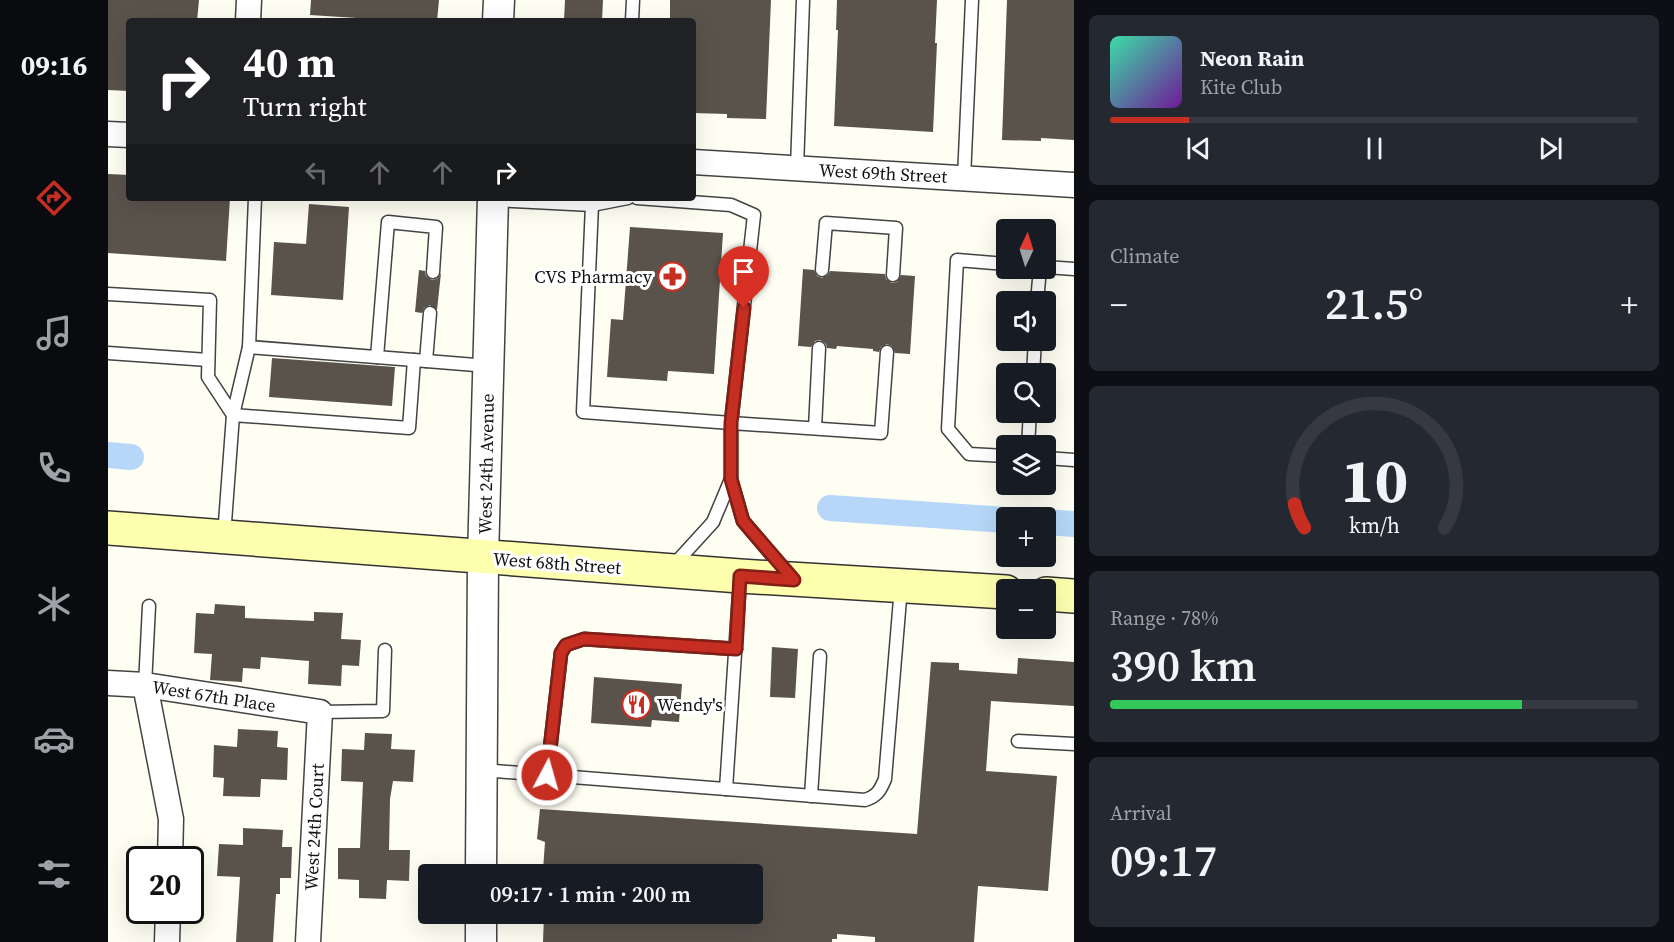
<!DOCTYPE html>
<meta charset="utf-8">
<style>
:root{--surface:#171b24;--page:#242831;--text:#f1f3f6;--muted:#9ea1a6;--line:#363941;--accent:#c72e22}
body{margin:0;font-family:"Source Serif 4",serif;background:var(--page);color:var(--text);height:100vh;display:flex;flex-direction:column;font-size:22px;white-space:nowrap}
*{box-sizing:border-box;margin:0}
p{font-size:20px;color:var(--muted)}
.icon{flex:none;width:33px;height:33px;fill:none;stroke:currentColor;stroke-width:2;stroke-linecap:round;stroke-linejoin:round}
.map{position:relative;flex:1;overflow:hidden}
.drawer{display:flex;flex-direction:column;gap:15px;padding:15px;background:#0d0f14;width:600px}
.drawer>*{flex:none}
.banner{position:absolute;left:18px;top:18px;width:570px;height:183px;border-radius:6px;box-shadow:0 6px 24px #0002;background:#202124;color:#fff;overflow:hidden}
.needle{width:39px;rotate:4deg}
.fabs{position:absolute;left:888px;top:219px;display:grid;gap:12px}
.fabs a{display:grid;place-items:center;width:60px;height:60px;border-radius:6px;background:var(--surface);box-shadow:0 6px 24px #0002;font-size:30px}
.speed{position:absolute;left:18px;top:846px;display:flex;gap:12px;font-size:30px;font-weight:700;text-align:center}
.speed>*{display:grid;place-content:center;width:78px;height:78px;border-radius:50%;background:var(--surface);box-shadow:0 6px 24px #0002;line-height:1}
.speed .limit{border:3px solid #111;border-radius:9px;background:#fff;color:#111}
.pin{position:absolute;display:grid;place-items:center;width:51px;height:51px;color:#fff;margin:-62px -26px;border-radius:50% 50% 50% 0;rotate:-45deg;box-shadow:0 0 6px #0007}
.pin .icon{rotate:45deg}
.me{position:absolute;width:66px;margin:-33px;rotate:6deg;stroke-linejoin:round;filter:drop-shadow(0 0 4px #0008)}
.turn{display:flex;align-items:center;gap:21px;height:126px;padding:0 18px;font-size:27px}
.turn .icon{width:78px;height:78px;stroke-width:2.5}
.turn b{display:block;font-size:42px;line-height:51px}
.lanes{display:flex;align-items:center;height:57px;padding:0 18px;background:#0003;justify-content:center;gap:30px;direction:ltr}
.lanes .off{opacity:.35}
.big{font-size:45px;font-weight:600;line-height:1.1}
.drawer .widget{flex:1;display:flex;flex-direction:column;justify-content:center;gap:9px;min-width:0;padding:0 21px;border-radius:9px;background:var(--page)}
.drawer .dial{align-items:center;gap:0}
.dial svg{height:156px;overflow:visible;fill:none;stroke:var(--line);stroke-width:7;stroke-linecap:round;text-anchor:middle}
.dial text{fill:var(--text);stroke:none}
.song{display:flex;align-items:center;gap:18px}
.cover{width:72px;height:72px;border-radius:9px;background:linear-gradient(135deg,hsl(160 70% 55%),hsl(280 70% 35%))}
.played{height:6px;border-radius:3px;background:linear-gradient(90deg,var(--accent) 15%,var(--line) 15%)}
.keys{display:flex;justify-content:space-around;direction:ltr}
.heat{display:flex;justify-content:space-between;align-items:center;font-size:33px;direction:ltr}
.charge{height:9px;border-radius:4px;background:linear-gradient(90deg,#34c759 78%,var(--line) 0)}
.trip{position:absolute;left:310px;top:864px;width:345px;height:60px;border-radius:6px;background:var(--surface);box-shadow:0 6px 24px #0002;font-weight:600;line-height:60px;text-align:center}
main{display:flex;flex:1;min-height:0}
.menu{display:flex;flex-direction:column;width:108px;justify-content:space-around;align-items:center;background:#090b0e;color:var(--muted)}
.menu .icon{width:42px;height:42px}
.menu .selected{color:var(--accent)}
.menu b{font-size:27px;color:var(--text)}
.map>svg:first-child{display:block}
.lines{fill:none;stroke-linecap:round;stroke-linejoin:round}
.canal{stroke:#b6d7f8;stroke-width:26}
.building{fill:#59534c}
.service-casing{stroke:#434343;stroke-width:15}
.minor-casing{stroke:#434343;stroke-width:27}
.tertiary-casing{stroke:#434343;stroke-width:33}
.secondary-casing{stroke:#323232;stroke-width:36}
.service{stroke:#fff;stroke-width:12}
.minor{stroke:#fff;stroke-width:24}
.tertiary{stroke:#fff;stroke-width:30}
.secondary{stroke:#feffae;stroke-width:33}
.route-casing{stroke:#811e16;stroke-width:15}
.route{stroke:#c72e22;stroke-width:10}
.labels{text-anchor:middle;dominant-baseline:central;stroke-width:6;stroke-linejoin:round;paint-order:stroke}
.street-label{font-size:18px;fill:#101010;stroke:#fff}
.poi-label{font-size:18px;fill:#101010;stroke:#fff;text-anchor:end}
</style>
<main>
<nav class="menu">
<b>09:16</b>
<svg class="icon selected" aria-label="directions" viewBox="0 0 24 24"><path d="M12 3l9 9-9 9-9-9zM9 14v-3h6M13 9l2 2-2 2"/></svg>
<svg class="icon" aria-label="music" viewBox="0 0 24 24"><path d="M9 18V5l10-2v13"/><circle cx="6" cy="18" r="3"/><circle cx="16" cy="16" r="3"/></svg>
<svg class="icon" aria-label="phone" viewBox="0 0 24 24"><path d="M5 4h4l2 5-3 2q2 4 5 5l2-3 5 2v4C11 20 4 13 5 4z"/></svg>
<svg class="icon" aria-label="climate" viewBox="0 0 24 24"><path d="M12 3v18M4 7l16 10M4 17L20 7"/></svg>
<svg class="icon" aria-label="car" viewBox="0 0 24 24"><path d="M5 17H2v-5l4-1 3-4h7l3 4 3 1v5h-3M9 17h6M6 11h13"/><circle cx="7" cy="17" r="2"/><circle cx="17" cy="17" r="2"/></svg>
<svg class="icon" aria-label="filters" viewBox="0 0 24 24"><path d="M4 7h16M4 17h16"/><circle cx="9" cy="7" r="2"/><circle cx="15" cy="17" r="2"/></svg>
</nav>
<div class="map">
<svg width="966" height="942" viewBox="0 0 966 942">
<rect width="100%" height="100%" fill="#fffef3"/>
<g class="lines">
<g class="canal">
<path d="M0,455l23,2"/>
<path d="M722,508l176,12"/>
<path d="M938,522l28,2"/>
</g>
</g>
<g class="building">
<path d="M0,0h91l-2,21h-68v70l-21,-1z"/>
<path d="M203,0h128l-2,21h-65v-2l-62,-4z"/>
<path d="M457,0h38l-1,21h-38z"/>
<path d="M562,0h101l-5,119 -39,-1v-4l-34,-1v-93h-23z"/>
<path d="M729,0h100l-2,43h2l-4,89 -99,-6 4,-96h-2z"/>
<path d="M899,0h67v140l-33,-2v3l-39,-1z"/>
<path d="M0,174l21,1v23h101l-4,63 -118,-8z"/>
<path d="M201,204l40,3 -6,93 -72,-5 3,-53 32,2z"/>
<path d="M522,227l93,6 -9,141 -46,-3 -1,10 -60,-4 4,-58 12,1z"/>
<path d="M695,269l11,1 3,6 5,2 6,-3 2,-4 55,3 1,5 6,4 5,-1 4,-7 14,1 -5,78 -15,-1 -3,-7 -5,-2 -6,3 -2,5 -6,-1v-2l-36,-3 -1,3 -9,-1 -1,-4 -6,-4 -5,1 -4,6 -13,-1z"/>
<path d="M311,270l6,1 1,5 6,4 5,-1 4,-6 -4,37 -7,-5 -6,3 -2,5 -7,-1z"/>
<path d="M164,358l123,9 -3,39 -123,-9z"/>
<path d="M107,604l30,2v12l69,3v-9l29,1 -2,26 20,1 -2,26 -17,-1 -1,21 -33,-2 1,-23 -48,-4 -1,12 -17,-1 -1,14 -32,-2 2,-26 -18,-1 2,-40 18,1z"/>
<path d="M664,647l26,2 -3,49 -25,-1z"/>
<path d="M910,658l56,4v44l-83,-5 -5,70 71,5 -9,115 -70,-5 -4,56h-99v-5l-38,-3v5h-5v3h-289l1,-28h209v-40h-144l-66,-4 2,-28 -8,-3 3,-30 377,25 14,-172 28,1v7l58,4z"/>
<path d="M486,677l88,7 -3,38 -27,-2 -1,7 -60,-4z"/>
<path d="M130,729l40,2 -1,16 11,1 -1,32 -26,-1 -1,18 -37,-1 1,-18 -11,-1 1,-32 23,2z"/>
<path d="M257,733l27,1 -1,15 24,1 -2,32 -20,-1 -3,18 -1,51h21l-1,31 -22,-1 -1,19 -27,-1v-18l-21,-1v-31h22l3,-66 -22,-1 1,-32 22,1z"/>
<path d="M135,828l40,2 -1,17h10l-1,31h-11v16h-4l-3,48h-37l4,-65 -23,-1 2,-32 24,1z"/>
</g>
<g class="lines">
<defs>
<g id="service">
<path d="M524,21l1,-21"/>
<path d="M689,168l6,-168"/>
<path d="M856,178l8,-178"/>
<path d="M386,200l98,5 36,-7"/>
<path d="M484,205l-9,207 148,11 23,-208 -23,-10 -94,-7"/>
<path d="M898,264l-49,-4 -9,169 21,25 37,2"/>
<path d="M938,267l28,2"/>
<path d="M714,270l4,-47 70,5 -3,47"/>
<path d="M0,294l102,6 -2,77 25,38 16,-68 165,13"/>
<path d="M929,302l3,-34"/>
<path d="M141,347l6,-149"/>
<path d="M0,353l100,7"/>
<path d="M269,357l11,-135 48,5 -3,45"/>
<path d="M318,361l4,-48"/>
<path d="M925,374l2,-34"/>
<path d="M707,428l4,-80"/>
<path d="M920,446l2,-34"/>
<path d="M938,458l28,2"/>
<path d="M116,536l9,-121 176,13 5,-68 74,6"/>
<path d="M564,567l41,-45 18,-43"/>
<path d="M679,573l-44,-52 -12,-42v-56l150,10 6,-81"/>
<path d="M37,685l4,-79"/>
<path d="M212,712l63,-1 2,-61"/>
<path d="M910,741l56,3"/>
<path d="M374,770l383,30c12,-4 15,-9 20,-21l16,-192"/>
<path d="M439,775l14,-122 5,-8 18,-6 152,10"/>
<path d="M618,789l14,-211"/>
<path d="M703,796l9,-140"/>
</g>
<g id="minor">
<path d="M140,21l1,-21"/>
<path d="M0,134l21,1"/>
<path d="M585,162l381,23"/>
<path d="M0,683l37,2 175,27 -12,230"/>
<path d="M37,685l26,134 -1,41"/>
<path d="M59,942l1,-32"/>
</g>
<g id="tertiary">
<path d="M390,21l1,-21"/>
<path d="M373,874l2,-316 10,-360"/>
<path d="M373,942v-28"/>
</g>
<g id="secondary">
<path d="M0,528l632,48 266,16"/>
<path d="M938,594l28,2"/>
</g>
</defs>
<use href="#service" class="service-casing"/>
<use href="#minor" class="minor-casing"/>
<use href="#tertiary" class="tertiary-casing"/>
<use href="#secondary" class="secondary-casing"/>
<use href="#service" class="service"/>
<use href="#minor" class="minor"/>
<use href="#tertiary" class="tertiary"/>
<use href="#secondary" class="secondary"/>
</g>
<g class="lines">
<defs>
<path id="route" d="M439,775l14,-122 5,-8 18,-6 152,10 4,-73 54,4 -51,-59 -12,-42v-56l13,-115"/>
</defs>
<use href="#route" class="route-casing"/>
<use href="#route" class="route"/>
</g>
<defs>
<symbol id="pharmacy-ring" viewBox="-11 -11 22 22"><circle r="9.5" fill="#fff" stroke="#c72e22" stroke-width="1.5"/><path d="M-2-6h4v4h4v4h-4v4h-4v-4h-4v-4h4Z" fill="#c72e22"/></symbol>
<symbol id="restaurant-ring" viewBox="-11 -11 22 22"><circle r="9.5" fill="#fff" stroke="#c72e22" stroke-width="1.5"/><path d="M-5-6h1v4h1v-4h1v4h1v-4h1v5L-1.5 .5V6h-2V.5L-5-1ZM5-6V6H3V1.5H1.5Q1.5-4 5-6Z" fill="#c72e22"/></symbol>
</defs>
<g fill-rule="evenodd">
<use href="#pharmacy-ring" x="548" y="260" width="33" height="33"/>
<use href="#restaurant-ring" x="512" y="688" width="33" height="33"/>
</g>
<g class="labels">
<g class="street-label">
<text transform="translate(775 173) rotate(3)">West 69th Street</text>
<text transform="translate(378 464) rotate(-89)">West 24th Avenue</text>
<text transform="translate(449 563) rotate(4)">West 68th Street</text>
<text transform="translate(106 696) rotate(9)">West 67th Place</text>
<text transform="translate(206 827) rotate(-87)">West 24th Court</text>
</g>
<g class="poi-label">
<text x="544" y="276">CVS Pharmacy</text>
<text x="549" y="704" text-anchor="start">Wendy's</text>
</g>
</g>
</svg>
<div class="fabs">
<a><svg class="needle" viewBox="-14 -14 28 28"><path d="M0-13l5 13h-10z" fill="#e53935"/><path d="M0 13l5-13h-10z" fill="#9ea1a6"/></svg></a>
<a><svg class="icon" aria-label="sound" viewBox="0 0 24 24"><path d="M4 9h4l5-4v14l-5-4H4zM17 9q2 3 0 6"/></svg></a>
<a><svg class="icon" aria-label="search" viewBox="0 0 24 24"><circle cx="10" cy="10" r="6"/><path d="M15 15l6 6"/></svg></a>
<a><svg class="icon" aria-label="layers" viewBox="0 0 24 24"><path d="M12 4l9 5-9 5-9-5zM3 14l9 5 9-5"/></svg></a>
<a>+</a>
<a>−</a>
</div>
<div class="speed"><div class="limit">20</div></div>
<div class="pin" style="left:636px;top:308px;background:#d93025"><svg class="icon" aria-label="arrive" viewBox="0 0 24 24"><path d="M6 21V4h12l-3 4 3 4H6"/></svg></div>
<svg class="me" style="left:439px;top:775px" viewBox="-20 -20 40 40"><circle r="17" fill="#c72e22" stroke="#fff" stroke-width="3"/><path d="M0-11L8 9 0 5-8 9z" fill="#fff"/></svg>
<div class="trip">09:17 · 1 min · 200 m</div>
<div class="banner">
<div class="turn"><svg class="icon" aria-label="right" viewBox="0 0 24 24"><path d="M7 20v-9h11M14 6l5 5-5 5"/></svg><div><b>40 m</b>Turn right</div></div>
<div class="lanes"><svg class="icon off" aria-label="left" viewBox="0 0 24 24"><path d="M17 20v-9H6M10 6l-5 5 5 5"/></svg><svg class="icon off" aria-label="ahead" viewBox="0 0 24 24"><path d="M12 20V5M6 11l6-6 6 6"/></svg><svg class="icon off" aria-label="ahead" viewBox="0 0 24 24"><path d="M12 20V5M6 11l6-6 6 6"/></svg><svg class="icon" aria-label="right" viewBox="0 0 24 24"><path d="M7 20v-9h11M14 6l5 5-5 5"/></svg></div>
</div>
</div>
<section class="drawer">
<div class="widget">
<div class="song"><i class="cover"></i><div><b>Neon Rain</b><p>Kite Club</p></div></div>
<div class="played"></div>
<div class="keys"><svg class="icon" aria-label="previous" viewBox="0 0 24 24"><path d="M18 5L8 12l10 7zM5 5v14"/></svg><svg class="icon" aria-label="pause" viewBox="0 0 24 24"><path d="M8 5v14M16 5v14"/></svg><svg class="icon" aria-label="next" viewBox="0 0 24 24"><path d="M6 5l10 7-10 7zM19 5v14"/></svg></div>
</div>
<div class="widget"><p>Climate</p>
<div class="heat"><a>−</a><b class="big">21.5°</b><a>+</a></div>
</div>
<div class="widget dial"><svg viewBox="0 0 100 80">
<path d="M14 69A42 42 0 1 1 86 69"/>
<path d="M14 69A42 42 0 0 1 9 57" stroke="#c72e22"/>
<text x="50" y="56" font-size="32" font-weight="700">10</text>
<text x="50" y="72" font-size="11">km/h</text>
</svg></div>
<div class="widget"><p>Range · 78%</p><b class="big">390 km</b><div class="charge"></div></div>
<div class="widget"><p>Arrival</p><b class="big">09:17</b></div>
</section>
</main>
